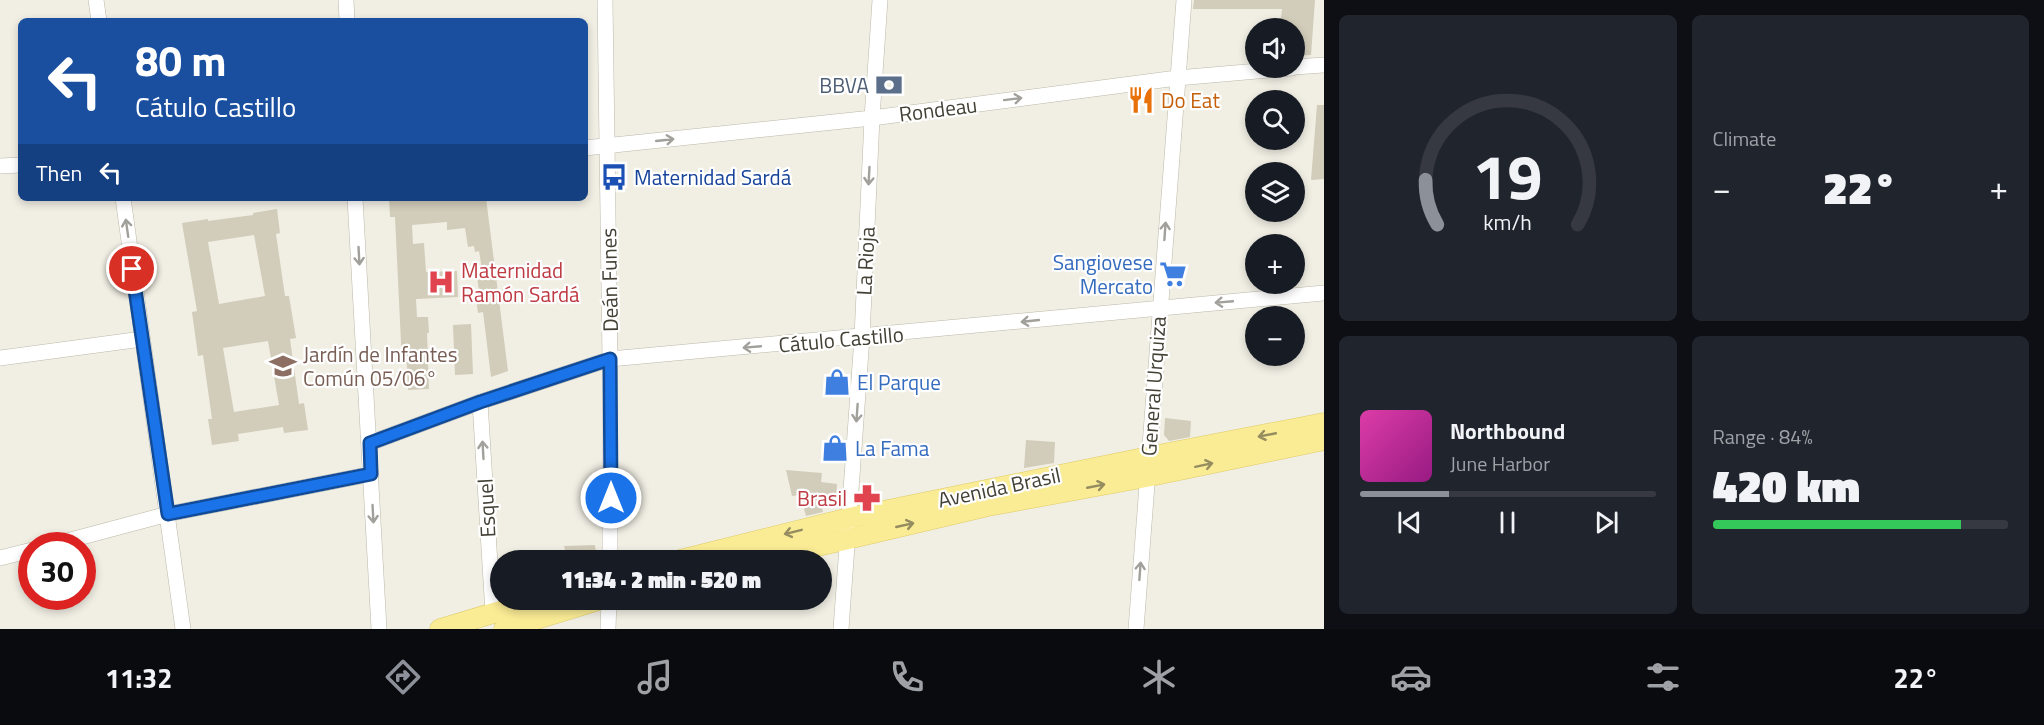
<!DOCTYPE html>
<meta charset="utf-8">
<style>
:root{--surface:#171b24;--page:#20242c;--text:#f1f3f6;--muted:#9ea1a6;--line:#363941;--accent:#8c9099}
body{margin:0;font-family:"Titillium Web",sans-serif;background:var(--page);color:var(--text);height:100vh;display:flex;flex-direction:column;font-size:22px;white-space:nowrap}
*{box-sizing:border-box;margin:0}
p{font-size:20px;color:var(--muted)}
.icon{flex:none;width:33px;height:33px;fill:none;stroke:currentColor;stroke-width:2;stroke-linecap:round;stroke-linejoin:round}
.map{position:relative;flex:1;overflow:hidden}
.panel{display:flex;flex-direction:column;gap:15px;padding:15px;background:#0d0f14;width:720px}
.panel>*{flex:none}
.hud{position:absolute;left:18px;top:18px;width:570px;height:183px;border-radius:9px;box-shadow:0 3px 9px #0003;background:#1a4fa0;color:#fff;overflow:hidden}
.buttons{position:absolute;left:1245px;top:18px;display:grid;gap:12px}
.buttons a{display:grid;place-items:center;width:60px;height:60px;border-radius:50%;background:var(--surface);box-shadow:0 3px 9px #0003;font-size:30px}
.speed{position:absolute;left:18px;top:532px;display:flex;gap:12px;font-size:30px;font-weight:700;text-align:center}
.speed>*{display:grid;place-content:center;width:78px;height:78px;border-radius:50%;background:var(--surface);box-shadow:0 3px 9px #0003;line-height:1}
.speed .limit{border:9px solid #d22;background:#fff;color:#111}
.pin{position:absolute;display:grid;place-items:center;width:51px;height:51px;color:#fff;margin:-26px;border:3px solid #fff;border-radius:50%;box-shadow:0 2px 6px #0007}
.me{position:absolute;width:66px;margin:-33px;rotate:0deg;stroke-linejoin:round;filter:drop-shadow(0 0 4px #0008)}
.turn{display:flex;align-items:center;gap:21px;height:126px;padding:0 18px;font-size:27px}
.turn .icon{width:78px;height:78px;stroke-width:2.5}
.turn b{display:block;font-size:42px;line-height:51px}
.then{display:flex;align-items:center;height:57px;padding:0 18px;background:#0003;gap:12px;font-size:22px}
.big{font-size:45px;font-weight:800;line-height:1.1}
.panel .tile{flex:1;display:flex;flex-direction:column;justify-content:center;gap:9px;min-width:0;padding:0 21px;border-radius:9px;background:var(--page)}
.panel .dial{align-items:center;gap:0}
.dial svg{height:156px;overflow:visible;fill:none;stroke:var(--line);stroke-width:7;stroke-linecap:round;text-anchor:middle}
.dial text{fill:var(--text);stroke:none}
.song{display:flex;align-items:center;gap:18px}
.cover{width:72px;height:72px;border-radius:9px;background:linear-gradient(135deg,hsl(320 70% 55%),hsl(310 70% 35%))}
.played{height:6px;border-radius:3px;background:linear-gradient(90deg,var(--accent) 30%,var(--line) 30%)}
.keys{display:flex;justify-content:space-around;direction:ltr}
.heat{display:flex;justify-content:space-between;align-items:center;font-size:33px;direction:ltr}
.charge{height:9px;border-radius:4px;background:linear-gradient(90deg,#34c759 84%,var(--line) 0)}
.panel .tiles{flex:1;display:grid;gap:15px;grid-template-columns:repeat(2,1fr)}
.trip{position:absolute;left:490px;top:550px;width:342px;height:60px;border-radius:30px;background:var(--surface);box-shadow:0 3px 9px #0003;font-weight:800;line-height:60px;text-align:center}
.dock{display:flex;height:96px;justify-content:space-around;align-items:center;background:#090b0e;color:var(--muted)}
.dock .icon{width:42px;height:42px}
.dock .selected{color:var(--accent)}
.dock b{font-size:27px;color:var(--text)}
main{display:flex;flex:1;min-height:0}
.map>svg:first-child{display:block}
.building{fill:#d2ccba;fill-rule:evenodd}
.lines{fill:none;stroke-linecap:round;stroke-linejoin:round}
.minor-casing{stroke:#bcb8a8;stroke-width:16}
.major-casing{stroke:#decb66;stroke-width:21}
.minor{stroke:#fff;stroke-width:15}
.major{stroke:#faeb95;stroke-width:20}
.oneway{stroke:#a1a09a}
.oneway2{stroke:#958d60}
.route-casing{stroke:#114b97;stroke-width:15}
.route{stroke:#1a73e8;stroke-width:10}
.labels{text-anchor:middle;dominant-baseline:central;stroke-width:4.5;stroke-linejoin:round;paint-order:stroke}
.service-label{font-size:21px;fill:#4e5e75;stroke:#fff;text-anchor:end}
.food-label{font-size:21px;fill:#c56008;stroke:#fff;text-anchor:start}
.street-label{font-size:21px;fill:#434035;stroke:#fff}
.transit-label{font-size:21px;fill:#164399;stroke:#fff;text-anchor:start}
.shop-label{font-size:21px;fill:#366cbe;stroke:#fff;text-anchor:start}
.health-label{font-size:21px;fill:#be3a42;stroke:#fff;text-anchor:start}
.education-label{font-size:21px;fill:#785e54;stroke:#fff;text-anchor:start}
</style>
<main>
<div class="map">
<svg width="1324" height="629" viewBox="0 0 1324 629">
<rect width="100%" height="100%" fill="#f1efe4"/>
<g class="building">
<path d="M1194,0h121l-4,55 -17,1v-28h-14l2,-19h-89z"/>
<path d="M1317,105h7v74l-13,1z"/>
<path d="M389,198h97l22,173 -17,6 -8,-65 -5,1 -3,-21 4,-1 -2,-14 6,-1 -4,-25 -4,1 -1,-6 -6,1 -3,-19 -18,2v-8l-35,3 1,19 11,-1 2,29 31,-1 1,26 -42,2 1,18h11l1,16h-2l2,56 -21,1 -1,-26h-5l-7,-147h-5z"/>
<path d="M277,209l3,24 -4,1 9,62h4l7,42 -6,1 9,65 5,-1 4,27 -24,3 -1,-6 -45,7 1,7 -27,4 -4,-26h4l-9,-64 -5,1 -6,-44 5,-1 -15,-88 26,-4v2l45,-6v-2zM254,235l11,61 -46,8 -11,-62zM268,341l11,64 -45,7 -11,-64z"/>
<path d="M471,324l2,50 -18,1 -2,-50z"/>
<path d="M1165,418l26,3 -1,16 -21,4 -5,-6z"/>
<path d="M1026,440l29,2 -1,21 -30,5z"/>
<path d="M786,470l36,3 -1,9 16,2 -1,16 -17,-2 4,14 -17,4 -6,-21 -8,1z"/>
<path d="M595,545l2,16h-29l-4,-15z"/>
</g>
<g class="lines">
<defs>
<g id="minor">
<path d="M96,0l3,21"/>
<path d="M346,0l1,21"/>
<path d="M605,0l5,359v202"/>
<path d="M1294,67l30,-2"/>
<path d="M585,148l287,-30 305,-40 115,-10"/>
<path d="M0,166l21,-1"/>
<path d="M123,198l60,431"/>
<path d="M355,198l24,431"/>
<path d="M0,358l142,-19"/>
<path d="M480,402l13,211"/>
<path d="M370,443l110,-41 130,-43 714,-66"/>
<path d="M48,546l120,-32 203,-40"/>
<path d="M0,558l32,-8"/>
<path d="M608,629l1,-29"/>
<path d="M841,629l21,-292 10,-219 8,-118"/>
<path d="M1136,629l48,-629"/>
</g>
<g id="major">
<path d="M676,561l173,-43 299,-61 176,-34"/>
<path d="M754,561l234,-55 158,-29 178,-37"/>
<path d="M440,629l97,-29"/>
<path d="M504,629l95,-29"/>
</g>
</defs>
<use href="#minor" class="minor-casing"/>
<use href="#major" class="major-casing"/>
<use href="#minor" class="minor"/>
<use href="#major" class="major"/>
</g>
<defs><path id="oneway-shaft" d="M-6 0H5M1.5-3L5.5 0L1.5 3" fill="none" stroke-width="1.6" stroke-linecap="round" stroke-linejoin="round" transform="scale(1.5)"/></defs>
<g class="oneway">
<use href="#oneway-shaft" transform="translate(1013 99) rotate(-7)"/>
<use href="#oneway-shaft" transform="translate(665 140) rotate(-6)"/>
<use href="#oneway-shaft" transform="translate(869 176) rotate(93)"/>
<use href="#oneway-shaft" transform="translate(127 228) rotate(-98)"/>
<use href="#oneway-shaft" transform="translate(1165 231) rotate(-86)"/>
<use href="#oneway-shaft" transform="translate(359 256) rotate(87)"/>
<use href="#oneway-shaft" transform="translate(1224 302) rotate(175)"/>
<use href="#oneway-shaft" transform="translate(1030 321) rotate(174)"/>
<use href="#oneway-shaft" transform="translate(752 347) rotate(175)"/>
<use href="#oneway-shaft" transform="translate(857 413) rotate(94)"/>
<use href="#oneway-shaft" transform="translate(483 450) rotate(-93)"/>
<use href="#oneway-shaft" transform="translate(373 514) rotate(87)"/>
<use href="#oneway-shaft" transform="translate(1140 571) rotate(-86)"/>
</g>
<g class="oneway2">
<use href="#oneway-shaft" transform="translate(1267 435) rotate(169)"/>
<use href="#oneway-shaft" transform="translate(1204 465) rotate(-12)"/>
<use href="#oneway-shaft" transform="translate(1096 486) rotate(-11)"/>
<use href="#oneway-shaft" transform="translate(905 525) rotate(-13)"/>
<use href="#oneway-shaft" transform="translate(793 532) rotate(166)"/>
</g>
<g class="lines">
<defs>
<path id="route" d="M132,269l36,245 203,-40 -1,-31 110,-41 130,-43 1,139"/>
</defs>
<use href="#route" class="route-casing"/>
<use href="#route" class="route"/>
</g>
<defs>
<symbol id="bank-bare" viewBox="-9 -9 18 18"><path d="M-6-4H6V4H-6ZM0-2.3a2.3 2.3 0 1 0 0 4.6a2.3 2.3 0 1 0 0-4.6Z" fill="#5c6f8a" stroke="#fff" stroke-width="2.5" paint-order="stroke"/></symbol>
<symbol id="restaurant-bare" viewBox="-9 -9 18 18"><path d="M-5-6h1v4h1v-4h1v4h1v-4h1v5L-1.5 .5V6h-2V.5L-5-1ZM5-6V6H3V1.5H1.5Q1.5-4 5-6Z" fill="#e8710a" stroke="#fff" stroke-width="2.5" paint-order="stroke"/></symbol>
<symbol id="bus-bare" viewBox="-9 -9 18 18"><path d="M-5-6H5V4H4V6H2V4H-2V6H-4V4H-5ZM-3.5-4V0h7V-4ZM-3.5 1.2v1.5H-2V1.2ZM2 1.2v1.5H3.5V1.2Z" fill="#1a4fb4" stroke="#fff" stroke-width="2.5" paint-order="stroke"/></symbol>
<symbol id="supermarket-bare" viewBox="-9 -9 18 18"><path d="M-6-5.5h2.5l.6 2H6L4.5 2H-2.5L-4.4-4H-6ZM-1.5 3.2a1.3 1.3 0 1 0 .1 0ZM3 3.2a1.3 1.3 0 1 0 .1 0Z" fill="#3f7fe0" stroke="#fff" stroke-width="2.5" paint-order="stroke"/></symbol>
<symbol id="hospital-bare" viewBox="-9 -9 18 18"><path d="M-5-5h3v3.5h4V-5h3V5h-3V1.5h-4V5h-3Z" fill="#e0444e" stroke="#fff" stroke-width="2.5" paint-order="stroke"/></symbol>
<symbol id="school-bare" viewBox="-9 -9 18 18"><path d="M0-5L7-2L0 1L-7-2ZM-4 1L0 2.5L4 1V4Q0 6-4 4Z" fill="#8d6e63" stroke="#fff" stroke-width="2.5" paint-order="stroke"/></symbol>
<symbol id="shop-bare" viewBox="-9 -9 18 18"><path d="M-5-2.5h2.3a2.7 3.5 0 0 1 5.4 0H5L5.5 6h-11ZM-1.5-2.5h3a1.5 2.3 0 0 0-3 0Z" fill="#3f7fe0" stroke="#fff" stroke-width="2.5" paint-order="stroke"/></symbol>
<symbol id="pharmacy-bare" viewBox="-9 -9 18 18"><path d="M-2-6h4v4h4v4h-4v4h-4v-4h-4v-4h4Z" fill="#e0444e" stroke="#fff" stroke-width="2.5" paint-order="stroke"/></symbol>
</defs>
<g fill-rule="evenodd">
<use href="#bank-bare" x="870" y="66" width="38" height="38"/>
<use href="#restaurant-bare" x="1122" y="81" width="38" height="38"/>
<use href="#bus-bare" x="595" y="158" width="38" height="38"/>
<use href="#supermarket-bare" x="1154" y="255" width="38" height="38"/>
<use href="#hospital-bare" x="422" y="263" width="38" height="38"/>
<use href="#school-bare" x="264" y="347" width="38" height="38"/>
<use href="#shop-bare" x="818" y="363" width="38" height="38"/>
<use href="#shop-bare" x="816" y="429" width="38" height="38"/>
<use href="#pharmacy-bare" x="848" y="479" width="38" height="38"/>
</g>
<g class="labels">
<g class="service-label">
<text x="869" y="85">BBVA</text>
</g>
<g class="food-label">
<text x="1161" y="100">Do Eat</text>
</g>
<g class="street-label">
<text transform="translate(938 109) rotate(-7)">Rondeau</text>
<text transform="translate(865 261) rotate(-87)">La Rioja</text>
<text transform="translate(609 280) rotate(-91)">Deán Funes</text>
<text transform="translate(841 339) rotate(-5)">Cátulo Castillo</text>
<text transform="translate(1153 386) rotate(-86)">General Urquiza</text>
<text transform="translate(999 487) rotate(-12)">Avenida Brasil</text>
<text transform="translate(486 508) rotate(-93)">Esquel</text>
</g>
<g class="transit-label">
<text x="634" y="177">Maternidad Sardá</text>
</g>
<g class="shop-label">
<text x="1153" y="262" text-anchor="end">Sangiovese<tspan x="1153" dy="24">Mercato</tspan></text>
<text x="857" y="382">El Parque</text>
<text x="855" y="448">La Fama</text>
</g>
<g class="health-label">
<text x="461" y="270">Maternidad<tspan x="461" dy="24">Ramón Sardá</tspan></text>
<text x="847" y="498" text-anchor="end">Brasil</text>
</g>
<g class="education-label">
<text x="303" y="354">Jardín de Infantes<tspan x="303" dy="24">Común 05/06°</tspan></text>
</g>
</g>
</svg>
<div class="buttons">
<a><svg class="icon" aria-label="sound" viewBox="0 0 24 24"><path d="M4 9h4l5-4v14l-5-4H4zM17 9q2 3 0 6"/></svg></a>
<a><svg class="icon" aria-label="search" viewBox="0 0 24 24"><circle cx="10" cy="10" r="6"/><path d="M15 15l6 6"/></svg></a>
<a><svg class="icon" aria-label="layers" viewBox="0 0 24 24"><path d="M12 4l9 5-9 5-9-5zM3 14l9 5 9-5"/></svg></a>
<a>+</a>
<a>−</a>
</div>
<div class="speed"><div class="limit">30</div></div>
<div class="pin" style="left:132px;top:269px;background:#d93025"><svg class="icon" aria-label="arrive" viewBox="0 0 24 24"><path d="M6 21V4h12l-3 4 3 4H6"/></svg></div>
<svg class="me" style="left:611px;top:498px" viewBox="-20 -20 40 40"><circle r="17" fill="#1a73e8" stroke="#fff" stroke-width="3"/><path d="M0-11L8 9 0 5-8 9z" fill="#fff"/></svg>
<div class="trip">11:34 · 2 min · 520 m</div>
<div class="hud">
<div class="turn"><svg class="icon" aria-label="left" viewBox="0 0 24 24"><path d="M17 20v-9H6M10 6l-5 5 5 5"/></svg><div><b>80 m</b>Cátulo Castillo</div></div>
<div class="then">Then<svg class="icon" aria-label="left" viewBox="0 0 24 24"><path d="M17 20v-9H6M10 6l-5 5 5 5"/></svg></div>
</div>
</div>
<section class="panel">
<div class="tiles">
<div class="tile dial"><svg viewBox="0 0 100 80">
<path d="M14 69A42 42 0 1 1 86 69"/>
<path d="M14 69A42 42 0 0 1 8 46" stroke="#8c9099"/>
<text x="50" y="56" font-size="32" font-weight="700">19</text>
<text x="50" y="72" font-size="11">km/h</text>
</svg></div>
<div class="tile"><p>Climate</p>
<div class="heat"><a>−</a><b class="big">22°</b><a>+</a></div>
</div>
<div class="tile">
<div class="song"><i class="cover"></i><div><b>Northbound</b><p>June Harbor</p></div></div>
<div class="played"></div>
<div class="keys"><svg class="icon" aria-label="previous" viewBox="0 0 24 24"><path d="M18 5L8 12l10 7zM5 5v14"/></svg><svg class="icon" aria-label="pause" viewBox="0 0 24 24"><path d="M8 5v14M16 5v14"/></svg><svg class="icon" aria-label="next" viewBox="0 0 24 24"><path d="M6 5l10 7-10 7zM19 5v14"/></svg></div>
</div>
<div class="tile"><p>Range · 84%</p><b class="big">420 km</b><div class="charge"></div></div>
</div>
</section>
</main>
<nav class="dock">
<b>11:32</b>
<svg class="icon selected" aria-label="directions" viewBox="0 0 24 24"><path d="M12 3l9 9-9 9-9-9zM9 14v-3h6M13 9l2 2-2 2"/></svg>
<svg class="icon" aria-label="music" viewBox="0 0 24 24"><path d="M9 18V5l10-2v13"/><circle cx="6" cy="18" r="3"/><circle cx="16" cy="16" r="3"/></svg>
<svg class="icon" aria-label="phone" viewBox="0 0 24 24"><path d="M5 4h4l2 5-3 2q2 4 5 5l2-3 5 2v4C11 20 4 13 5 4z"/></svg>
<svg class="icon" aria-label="climate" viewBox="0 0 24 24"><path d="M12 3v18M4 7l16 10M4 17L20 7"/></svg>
<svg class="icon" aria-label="car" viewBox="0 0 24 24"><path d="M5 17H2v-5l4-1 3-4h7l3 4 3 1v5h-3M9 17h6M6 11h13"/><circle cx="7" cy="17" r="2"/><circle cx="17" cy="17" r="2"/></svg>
<svg class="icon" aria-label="filters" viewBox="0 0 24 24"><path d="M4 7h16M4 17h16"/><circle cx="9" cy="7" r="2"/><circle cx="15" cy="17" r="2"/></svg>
<b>22°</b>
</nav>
